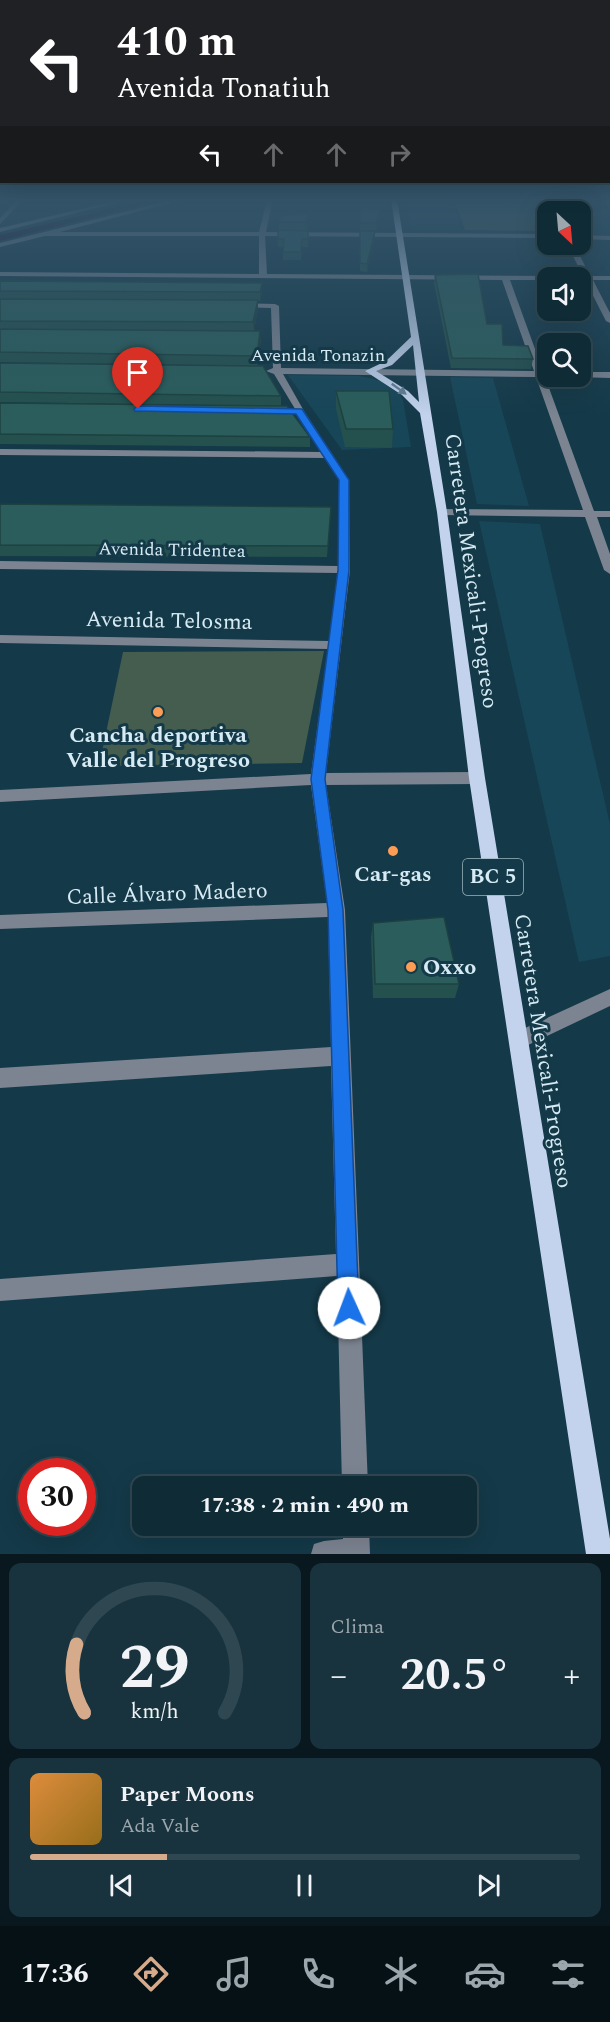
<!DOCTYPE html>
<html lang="es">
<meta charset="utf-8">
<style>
:root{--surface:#0f2b36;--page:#18333e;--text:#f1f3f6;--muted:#9ba7ad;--line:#2f4751;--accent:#d6ab8b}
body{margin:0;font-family:Spectral,serif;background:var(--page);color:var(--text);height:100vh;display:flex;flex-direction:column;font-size:22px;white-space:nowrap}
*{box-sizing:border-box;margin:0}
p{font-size:20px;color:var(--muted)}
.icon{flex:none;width:33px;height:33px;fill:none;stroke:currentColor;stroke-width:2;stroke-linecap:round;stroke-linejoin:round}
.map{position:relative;height:1554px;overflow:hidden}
.drawer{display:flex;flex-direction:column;gap:9px;padding:9px;background:#08181e;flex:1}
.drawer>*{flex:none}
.guide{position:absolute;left:0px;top:0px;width:610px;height:183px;box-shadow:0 6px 24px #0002,0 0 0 2px var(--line);background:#202124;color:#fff;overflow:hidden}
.needle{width:39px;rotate:154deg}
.buttons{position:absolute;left:537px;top:201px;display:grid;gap:12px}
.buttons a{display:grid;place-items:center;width:54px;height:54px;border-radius:12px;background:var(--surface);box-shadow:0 6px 24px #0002,0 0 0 2px var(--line);font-size:30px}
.speed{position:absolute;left:18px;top:1458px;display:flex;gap:12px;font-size:30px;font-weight:700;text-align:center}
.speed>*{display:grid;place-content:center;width:78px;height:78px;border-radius:50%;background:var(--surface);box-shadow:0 6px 24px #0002,0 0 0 2px var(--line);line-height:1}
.speed .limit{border:9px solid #d22;background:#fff;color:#111}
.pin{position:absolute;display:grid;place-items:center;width:51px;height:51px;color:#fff;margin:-62px -26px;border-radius:50% 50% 50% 0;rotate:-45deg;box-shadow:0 0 6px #0007}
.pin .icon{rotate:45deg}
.me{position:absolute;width:66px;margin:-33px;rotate:358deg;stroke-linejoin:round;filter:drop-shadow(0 0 4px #0008)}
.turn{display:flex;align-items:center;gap:21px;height:126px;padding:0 18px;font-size:27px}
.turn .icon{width:78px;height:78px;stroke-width:2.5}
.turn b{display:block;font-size:42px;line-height:51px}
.lanes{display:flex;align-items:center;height:57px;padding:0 18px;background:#0003;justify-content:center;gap:30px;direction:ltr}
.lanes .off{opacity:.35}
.big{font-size:45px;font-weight:700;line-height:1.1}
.drawer .tile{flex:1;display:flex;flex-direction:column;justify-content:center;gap:9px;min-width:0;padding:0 21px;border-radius:12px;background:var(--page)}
.drawer .dial{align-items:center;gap:0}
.dial svg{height:156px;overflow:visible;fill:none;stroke:var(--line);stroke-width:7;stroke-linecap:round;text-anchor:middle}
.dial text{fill:var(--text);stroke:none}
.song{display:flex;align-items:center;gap:18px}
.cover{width:72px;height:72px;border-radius:9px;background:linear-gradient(135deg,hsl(30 70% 55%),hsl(40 70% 35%))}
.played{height:6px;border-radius:3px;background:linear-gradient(90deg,var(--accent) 25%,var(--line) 25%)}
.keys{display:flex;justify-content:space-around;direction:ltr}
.heat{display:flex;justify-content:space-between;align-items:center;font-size:33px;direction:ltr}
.drawer .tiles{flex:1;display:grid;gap:9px;grid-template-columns:1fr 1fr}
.tile:last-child{grid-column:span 2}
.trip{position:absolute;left:132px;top:1476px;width:345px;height:60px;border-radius:12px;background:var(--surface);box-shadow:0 6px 24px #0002,0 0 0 2px var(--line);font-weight:700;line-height:60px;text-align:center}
.tabs{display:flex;height:96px;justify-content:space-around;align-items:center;background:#061116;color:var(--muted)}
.tabs .icon{width:42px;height:42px}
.tabs .active{color:var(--accent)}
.tabs b{font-size:27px;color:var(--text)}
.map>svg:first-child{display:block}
.built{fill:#174658}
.green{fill:#445d4f}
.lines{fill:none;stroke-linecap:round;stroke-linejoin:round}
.canal{fill:#1b112e;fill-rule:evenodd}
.minor{fill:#7c8491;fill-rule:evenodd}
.major{fill:#c3d3ee;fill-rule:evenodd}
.wall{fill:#24504e}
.shaded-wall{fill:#1d4140}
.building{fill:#2a5d5b;stroke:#1d4140;stroke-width:1.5}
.oneway{fill:#637e93}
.route{fill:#1a73e8;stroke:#114b97;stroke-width:1.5}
.poi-dot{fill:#fd9c55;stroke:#143948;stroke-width:2}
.labels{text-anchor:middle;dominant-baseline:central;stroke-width:6;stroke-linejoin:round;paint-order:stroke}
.far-street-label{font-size:18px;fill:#d7ebf4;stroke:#143948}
.shield{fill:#143948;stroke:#9cb6c0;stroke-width:1.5}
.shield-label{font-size:21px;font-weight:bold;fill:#d7ebf4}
.street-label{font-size:22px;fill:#d7ebf4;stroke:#143948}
.poi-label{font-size:22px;font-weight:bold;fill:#d7ebf4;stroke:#143948}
</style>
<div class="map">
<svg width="610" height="1554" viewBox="0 0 610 1554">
<rect width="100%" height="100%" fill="#143948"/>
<g class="built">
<path d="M406,199h47l8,31h-50z"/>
<path d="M555,199h55v37h-29l-1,-24 -18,-1z"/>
<path d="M288,375l72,1 26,6 12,9 5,9 8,47 -69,3z"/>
<path d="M450,377l43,1 36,128 -52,-2z"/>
<path d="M479,521l61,3 70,300v132l-31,6z"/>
</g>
<g class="green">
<path d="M454,199h83l10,32 -82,-1z"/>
<path d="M324,651l-22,112 -203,3 24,-114z"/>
</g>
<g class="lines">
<path class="canal" d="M151,199h14l-165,42v-6z"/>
<g class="minor">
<path d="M18,199h6l-24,25v-6z"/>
<path d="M123,199h10l-133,33v-4z"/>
<path d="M176,199h10l-126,33h199l8,-33h6l-7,33 282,2v4l-283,-2 2,38 287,2 -6,2v2h-38l33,91h5l1,5 -4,1 49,134h16v6h-13l13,37v20l-6,-4 -19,-53 -143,-2 -5,-3 5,-3 141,1 -47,-133 -253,-3 21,37 45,69 1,90 -24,203 151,-1 5,2 3,4 -3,4 -5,2 -151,1 19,125 23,576h-26l-5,-210 -337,25v-22l336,-25 -5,-188 -331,22v-20l331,-21 -3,-130 -328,12v-14l327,-12 -16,-118 -311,17v-12l311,-16 17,-125 -328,-6v-8l329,6 9,-68 -338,-4v-8l338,5 1,-86 -14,-22 -325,-3v-6l321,3 -47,-78 -8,-3 7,-3 -2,-60 -36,-1v-4h3l37,1 4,2 2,62 253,3 -32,-91 -502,-4v-4l259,2v-38h-214l-45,11v-4z"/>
<path d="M544,199h6l6,13h-6z"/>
<path d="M580,235l30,1v4l-30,-1z"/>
<path d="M567,244h7l16,32h20v4h-17l17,33v10l-4,-2 -21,-41 -8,-2 6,-2z"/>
<path d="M580,372h30v6l-33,-1 3,-1z"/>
<path d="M610,989v17l-84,40 -7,3 -7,-3 -3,-6 3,-6z"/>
<path d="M343,1526h26l1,28h-59l3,-10 10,-3 19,-2z"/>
</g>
<path class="major" d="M391,199h6l50,313 38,266 125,761v15h-24l-117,-776 -32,-266 -17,-99 -18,-18 -37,-24 21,-10 25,-24zM413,345l6,57 -11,-11 -32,-20 16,-6z"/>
</g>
<g class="wall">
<path d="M597,199h13v12h-6z"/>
<path d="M360,209h20l-1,8 -3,14 -16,-1z"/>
<path d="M307,214v16h-28v-8z"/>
<path d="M308,231v16h-6l-1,13h-18v-13h-5v-8z"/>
<path d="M360,231h15l-1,8 -7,33 -7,-1z"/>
<path d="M435,275l52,49 16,21 30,14 -2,10 -80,-1 -17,-85z"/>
<path d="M0,281l262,2v9l-2,9h-2v8l-4,22 7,9 -4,26 -257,-4z"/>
<path d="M0,363l281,33v10l-281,-4z"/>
<path d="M336,391l57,38 -1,19 -47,-1 -9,-38z"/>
<path d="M0,403l310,34v10l-310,-3z"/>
<path d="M0,504l331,3 -4,50 -327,-1z"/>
<path d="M373,923l86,61 -4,14h-82l-2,-61z"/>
</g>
<g class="shaded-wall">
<path d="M380,209l-1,8 -3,14v-8z"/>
<path d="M375,231l-1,8 -7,33v-8z"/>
<path d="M262,283v9l-2,9v-9z"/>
<path d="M258,300v9l-4,22 -1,-9z"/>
<path d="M260,331l1,9 -4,26v-10z"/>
</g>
<g class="building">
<path d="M600,199h10v8h-5z"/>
<path d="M360,209h20l-4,14h-16z"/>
<path d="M307,214v8h-28l1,-6z"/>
<path d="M278,230l30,1v8h-6l-1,13h-18l1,-13h-6z"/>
<path d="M360,231h15l-8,33 -7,-1z"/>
<path d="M478,274l9,50h15l1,21 25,1 5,13 -81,-1 -17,-83z"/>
<path d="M0,281l262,2 -2,9 -260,-1z"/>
<path d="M0,299l258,1 -5,22 -253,-1z"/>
<path d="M0,329l260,2 -3,25 -257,-4z"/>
<path d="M0,363l263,3 18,30 -281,-4z"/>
<path d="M336,391h53l4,38h-47z"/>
<path d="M0,403l287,3 23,31 -310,-3z"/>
<path d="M0,504l331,3 -3,39 -328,-1z"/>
<path d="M444,917l15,67h-84l-2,-61z"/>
</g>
<defs><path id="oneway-solid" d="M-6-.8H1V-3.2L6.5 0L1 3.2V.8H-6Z" transform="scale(1.5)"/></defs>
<use class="oneway" href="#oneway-solid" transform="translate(399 389) rotate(36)"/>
<linearGradient id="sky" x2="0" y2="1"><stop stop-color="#0b1f28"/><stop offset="0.48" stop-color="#34546a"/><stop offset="1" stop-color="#34546a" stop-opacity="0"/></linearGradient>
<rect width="610" height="416" fill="url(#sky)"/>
<path class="route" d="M138,406l164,3 47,71v90l-24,209 18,131 16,398 -3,8 -7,3 -8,-3 -3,-8 -10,-398 -17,-131 27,-209 1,-90 -43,-66 -161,-3 -1,-2z"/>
<g class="poi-dot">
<circle cx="158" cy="712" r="6"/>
<circle cx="393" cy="851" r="6"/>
<circle cx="411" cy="967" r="6"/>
</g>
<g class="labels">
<g class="far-street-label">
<text x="318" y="355">Avenida Tonazin</text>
<text transform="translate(172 550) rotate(1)">Avenida Tridentea</text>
</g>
<rect class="shield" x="463" y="859" width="60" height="36" rx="4.5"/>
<g class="shield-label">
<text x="493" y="877">BC 5</text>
</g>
<g class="street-label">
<text transform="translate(471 571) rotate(82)">Carretera Mexicali-Progreso</text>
<text transform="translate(169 621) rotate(1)">Avenida Telosma</text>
<text transform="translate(167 894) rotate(-2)">Calle Álvaro Madero</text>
<text transform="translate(543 1051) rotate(81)">Carretera Mexicali-Progreso</text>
</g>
<g class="poi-label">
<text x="158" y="735">Cancha deportiva<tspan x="158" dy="25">Valle del Progreso</tspan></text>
<text x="393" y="874">Car-gas</text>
<text x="423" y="967" text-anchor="start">Oxxo</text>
</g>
</g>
</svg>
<div class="buttons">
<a><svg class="needle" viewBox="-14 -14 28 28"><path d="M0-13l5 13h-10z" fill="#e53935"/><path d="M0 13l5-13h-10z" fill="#9ba7ad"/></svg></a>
<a><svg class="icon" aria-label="sound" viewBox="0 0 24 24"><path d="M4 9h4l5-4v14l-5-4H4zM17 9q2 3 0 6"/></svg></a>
<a><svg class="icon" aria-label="search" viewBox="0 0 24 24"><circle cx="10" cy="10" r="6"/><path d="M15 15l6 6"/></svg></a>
</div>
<div class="speed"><div class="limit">30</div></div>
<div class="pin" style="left:138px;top:409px;background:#d93025"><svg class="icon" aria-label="arrive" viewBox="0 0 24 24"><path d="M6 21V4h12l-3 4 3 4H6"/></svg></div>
<svg class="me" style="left:349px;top:1308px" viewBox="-20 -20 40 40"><circle r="19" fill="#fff"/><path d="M0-13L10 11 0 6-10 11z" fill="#1a73e8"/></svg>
<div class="trip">17:38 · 2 min · 490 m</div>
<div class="guide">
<div class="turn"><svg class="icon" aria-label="left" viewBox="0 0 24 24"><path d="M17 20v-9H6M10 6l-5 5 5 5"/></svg><div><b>410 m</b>Avenida Tonatiuh</div></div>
<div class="lanes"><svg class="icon" aria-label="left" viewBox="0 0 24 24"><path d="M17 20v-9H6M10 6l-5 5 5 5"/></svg><svg class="icon off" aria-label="ahead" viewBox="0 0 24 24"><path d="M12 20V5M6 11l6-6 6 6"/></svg><svg class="icon off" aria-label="ahead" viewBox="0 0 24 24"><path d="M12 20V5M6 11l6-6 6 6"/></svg><svg class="icon off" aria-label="right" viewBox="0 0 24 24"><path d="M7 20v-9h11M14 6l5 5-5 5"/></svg></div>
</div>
</div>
<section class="drawer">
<div class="tiles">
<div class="tile dial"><svg viewBox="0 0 100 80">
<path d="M14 69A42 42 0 1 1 86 69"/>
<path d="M14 69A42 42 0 0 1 10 34" stroke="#d6ab8b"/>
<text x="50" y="56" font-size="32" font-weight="700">29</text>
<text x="50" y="72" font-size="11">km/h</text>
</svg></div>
<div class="tile"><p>Clima</p>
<div class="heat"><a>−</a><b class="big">20.5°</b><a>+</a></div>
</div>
<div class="tile">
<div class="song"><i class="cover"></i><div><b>Paper Moons</b><p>Ada Vale</p></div></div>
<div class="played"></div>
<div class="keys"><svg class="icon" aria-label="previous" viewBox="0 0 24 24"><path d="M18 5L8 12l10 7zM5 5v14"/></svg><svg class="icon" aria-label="pause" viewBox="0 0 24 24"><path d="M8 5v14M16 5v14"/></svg><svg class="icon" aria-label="next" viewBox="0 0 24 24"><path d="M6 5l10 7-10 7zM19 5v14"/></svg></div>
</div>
</div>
</section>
<nav class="tabs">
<b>17:36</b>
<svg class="icon active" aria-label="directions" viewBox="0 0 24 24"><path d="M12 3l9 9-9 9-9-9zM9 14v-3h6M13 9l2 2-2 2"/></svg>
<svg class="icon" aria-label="music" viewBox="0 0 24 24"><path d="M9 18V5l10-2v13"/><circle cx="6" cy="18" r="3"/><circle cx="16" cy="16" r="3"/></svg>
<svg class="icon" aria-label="phone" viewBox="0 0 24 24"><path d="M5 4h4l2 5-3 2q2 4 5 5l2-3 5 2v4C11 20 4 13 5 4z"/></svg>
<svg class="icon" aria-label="climate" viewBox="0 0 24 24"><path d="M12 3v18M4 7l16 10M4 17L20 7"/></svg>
<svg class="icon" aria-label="car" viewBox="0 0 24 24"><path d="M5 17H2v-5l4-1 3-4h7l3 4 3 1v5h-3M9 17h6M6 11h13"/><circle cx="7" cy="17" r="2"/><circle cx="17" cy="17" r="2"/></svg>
<svg class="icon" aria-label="filters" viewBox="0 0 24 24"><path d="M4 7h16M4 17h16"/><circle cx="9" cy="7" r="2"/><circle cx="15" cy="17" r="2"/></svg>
</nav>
